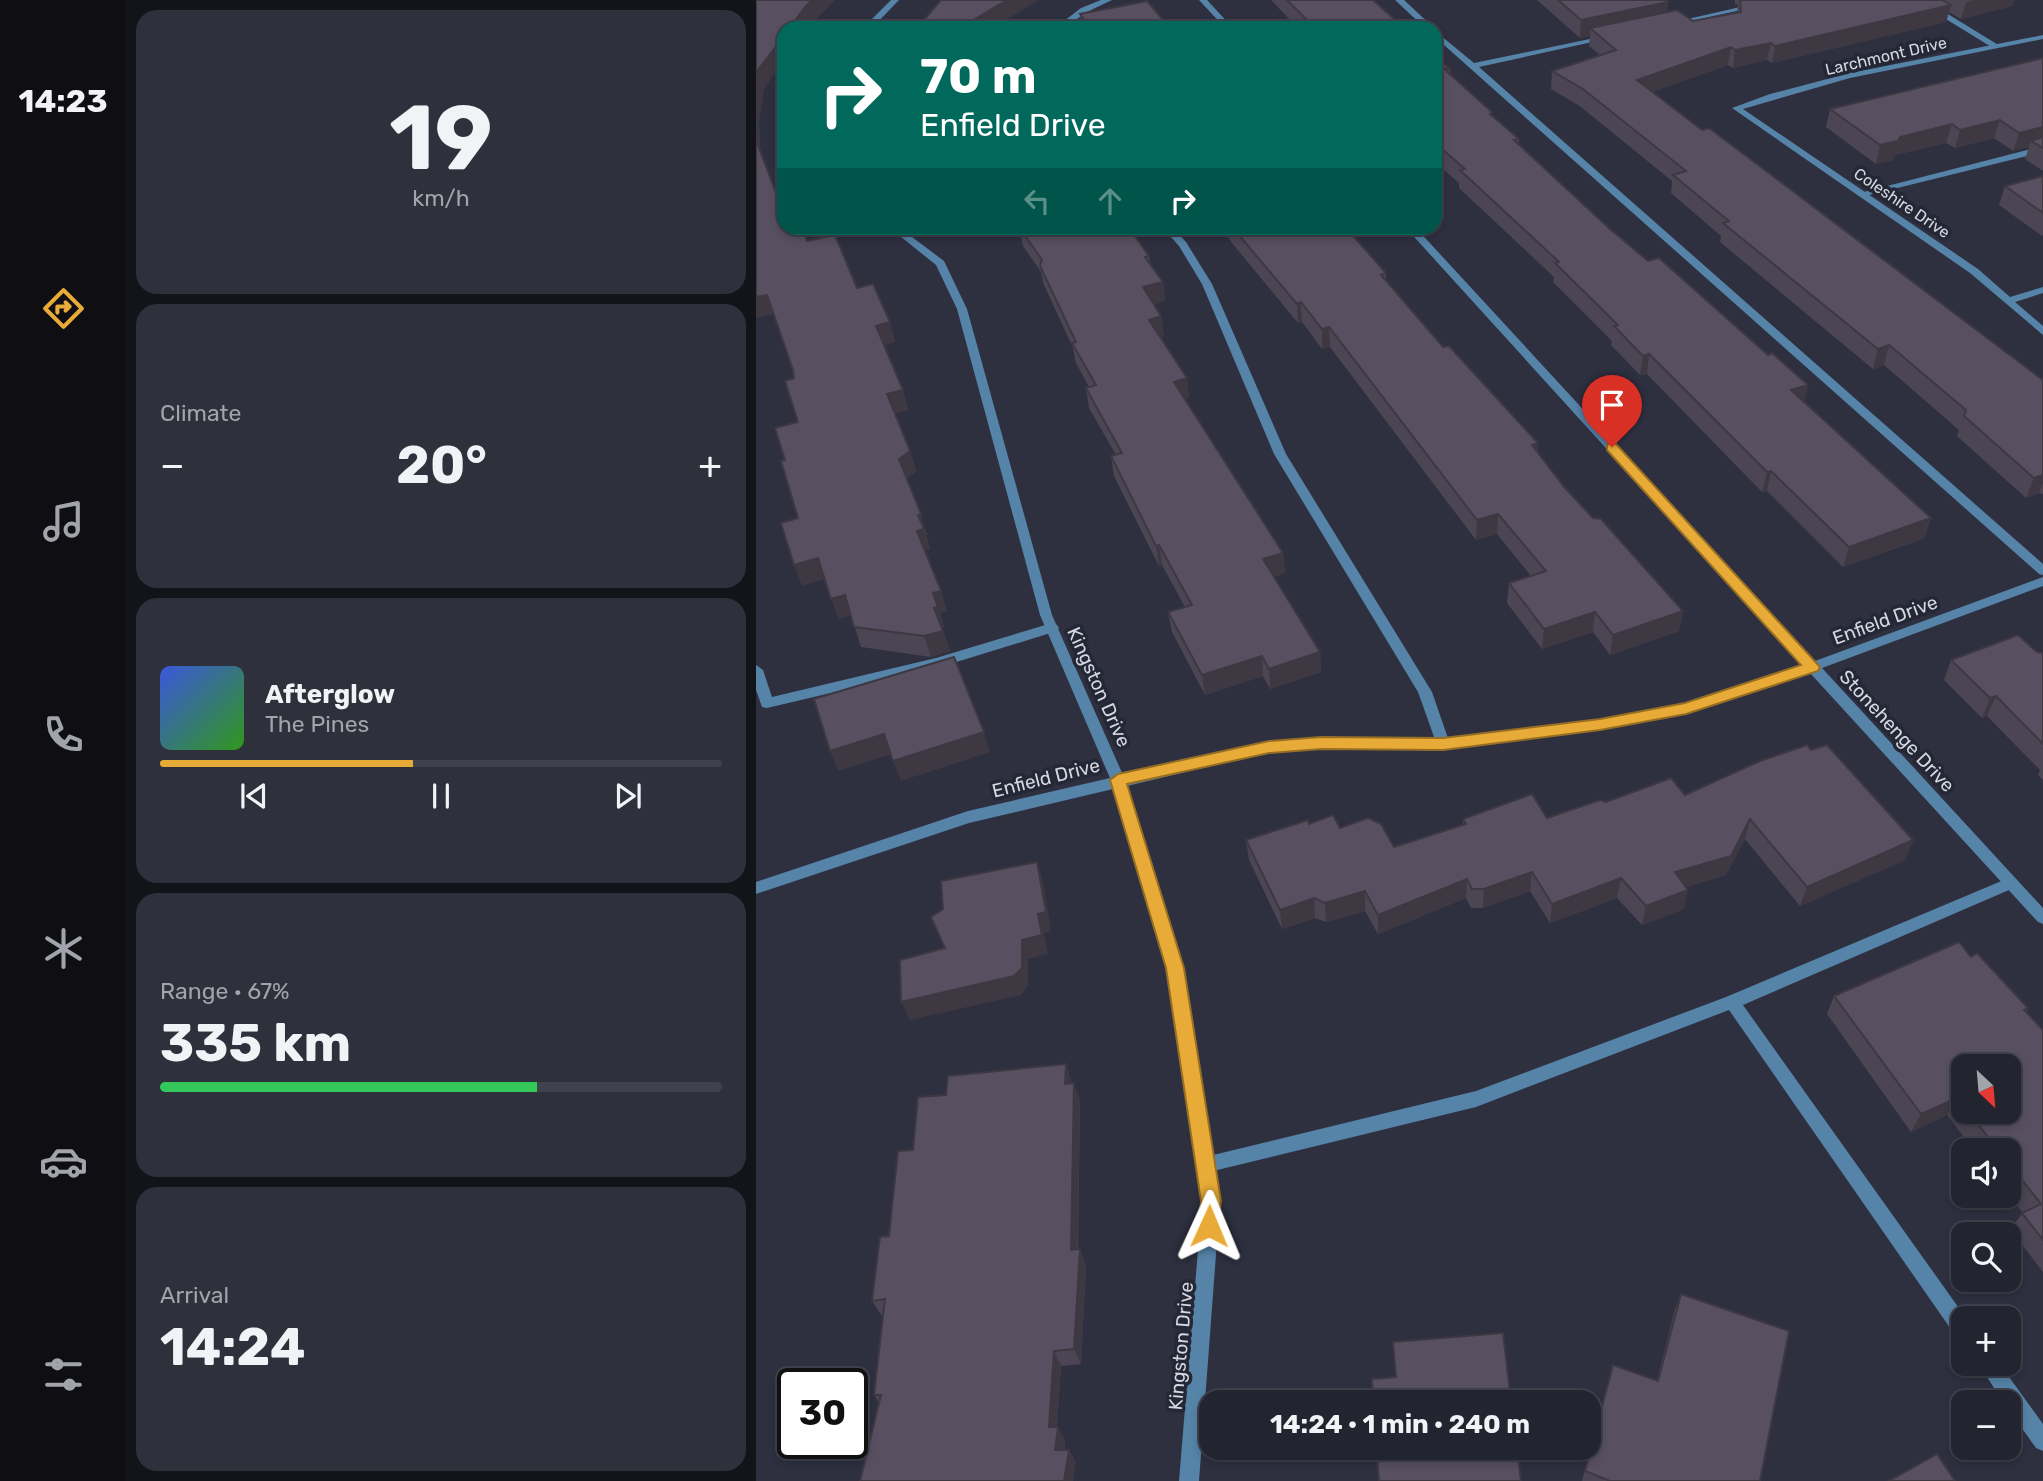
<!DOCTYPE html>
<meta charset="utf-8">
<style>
:root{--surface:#222430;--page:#2e303c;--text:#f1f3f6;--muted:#a2a4ab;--line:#3f414c;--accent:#e8ab37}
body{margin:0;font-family:Rubik,sans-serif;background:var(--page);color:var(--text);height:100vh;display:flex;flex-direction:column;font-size:26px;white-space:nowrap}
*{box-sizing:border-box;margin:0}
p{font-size:23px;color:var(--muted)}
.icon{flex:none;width:38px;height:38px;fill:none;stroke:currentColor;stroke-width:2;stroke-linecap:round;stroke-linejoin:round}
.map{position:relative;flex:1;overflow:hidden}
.panel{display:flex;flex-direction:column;gap:10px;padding:10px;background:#13141a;width:630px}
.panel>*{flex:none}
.hud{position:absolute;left:21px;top:21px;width:665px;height:214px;border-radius:21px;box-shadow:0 4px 10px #0003,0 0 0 2px var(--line);background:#00695c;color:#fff;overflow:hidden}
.needle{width:46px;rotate:154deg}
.fabs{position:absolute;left:1195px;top:1054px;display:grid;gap:14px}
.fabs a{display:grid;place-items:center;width:70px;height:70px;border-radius:14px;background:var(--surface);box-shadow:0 4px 10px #0003,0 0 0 2px var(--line);font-size:35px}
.speed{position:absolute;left:21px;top:1368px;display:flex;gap:14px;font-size:35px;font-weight:700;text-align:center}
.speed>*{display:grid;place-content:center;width:91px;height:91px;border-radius:50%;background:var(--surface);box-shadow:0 4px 10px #0003,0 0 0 2px var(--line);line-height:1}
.speed .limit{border:4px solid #111;border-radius:10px;background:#fff;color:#111}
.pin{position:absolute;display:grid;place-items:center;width:60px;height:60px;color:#fff;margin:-72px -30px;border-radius:50% 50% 50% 0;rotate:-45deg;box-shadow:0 0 7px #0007}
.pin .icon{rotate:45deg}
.me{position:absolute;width:77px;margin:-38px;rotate:1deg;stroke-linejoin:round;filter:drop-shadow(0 0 5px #0008)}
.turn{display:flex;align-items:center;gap:24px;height:147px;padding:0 28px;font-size:32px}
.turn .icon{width:91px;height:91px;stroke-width:2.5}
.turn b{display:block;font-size:49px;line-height:60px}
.lanes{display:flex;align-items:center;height:66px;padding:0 28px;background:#0003;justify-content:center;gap:35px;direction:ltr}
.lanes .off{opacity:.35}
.big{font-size:52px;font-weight:700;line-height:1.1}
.panel .card{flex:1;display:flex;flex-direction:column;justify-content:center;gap:10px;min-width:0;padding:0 24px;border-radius:21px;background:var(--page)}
.panel .dial{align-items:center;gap:0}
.dial b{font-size:91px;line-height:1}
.song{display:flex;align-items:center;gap:21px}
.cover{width:84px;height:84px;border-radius:10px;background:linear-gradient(135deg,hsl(230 70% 55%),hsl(110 70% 35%))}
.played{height:7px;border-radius:4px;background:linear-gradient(90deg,var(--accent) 45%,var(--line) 45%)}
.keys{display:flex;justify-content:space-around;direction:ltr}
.heat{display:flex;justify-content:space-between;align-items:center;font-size:38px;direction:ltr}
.charge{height:10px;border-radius:5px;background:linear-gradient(90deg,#34c759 67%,var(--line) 0)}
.trip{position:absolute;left:443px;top:1390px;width:402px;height:70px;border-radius:21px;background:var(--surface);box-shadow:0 4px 10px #0003,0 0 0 2px var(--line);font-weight:700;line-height:70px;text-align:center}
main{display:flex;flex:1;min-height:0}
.tab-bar{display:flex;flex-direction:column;width:126px;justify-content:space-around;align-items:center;background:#0e0e13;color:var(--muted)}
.tab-bar .icon{width:49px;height:49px}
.tab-bar .on{color:var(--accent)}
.tab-bar b{font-size:32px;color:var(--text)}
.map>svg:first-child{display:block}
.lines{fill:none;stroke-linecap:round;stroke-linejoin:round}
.lane{fill:#5683a8;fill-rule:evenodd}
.street{fill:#5683a8;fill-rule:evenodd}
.wall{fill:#4c4553;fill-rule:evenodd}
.shaded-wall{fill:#3e3843}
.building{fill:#585060;stroke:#3e3843;stroke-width:2}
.route{fill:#e8ab37;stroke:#976f24;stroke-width:2}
.labels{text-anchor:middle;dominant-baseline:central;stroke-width:7;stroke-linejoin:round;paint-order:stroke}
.far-street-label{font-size:16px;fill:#d5d7e1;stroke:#242735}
.street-label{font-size:19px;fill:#d5d7e1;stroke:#242735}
</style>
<main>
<nav class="tab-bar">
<b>14:23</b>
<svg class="icon on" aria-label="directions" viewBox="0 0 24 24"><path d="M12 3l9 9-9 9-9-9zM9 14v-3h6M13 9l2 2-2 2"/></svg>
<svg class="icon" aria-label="music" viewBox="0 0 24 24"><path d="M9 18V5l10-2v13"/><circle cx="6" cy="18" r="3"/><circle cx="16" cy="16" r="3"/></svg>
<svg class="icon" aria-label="phone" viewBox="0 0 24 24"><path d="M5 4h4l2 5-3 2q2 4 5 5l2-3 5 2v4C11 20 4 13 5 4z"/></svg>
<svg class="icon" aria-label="climate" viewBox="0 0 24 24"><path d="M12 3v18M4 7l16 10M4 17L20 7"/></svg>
<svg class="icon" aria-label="car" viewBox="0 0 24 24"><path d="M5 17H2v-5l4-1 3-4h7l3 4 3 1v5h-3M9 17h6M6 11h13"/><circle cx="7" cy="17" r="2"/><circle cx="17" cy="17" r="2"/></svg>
<svg class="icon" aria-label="filters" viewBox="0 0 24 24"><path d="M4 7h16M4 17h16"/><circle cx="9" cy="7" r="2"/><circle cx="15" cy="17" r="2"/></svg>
</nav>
<section class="panel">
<div class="card dial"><b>19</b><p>km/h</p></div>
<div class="card"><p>Climate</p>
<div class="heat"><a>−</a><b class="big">20°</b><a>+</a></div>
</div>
<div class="card">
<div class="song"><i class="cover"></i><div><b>Afterglow</b><p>The Pines</p></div></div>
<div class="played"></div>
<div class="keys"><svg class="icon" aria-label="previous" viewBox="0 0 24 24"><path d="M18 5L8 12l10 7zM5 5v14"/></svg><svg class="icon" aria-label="pause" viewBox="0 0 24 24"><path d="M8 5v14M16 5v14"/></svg><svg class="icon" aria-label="next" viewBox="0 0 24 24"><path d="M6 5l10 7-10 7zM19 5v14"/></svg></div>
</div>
<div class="card"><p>Range · 67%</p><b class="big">335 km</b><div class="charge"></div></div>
<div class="card"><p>Arrival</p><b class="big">14:24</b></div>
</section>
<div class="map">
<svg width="1287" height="1481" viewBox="0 0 1287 1481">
<rect width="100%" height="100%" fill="#2e3040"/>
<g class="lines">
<g class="lane">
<path d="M345,0h11l-25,12 -23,16h-9l26,-20z"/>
<path d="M639,0h9l30,28h-9z"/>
<path d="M1015,0h15l-112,25 -4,-2z"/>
<path d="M1159,0h10l75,46 -7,2z"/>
<path d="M679,31l39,32 135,-28 1,2 -4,2 -127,28 564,497v11l-4,-1 -604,-537z"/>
<path d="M1287,146v6l-182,45 -5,-3z"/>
<path d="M407,228h10l13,14 26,42 74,170 146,238 18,52 -2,4h-10l-20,-56 -144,-238 -72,-170 -23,-38z"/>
<path d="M296,623l5,2 2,3 -2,3 -120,37 -170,40 -5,-1 -6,-17v-25l7,5 9,27 164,-39z"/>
<path d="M1255,877l5,2 3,4 -3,4 -273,118 223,313h-2v22l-7,-2 -228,-328 -253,97 -271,66 -6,-2 -3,-6 3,-6 6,-2 271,-66 250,-94z"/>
<path d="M1222,1363h21l44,61v27l-7,-3 -27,-38v-8h-6z"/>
</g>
<g class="street">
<path d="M135,0h8l-27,28h-9z"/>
<path d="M443,0h8l26,28h-8z"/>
<path d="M1287,35v4l-193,39 -107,31 235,160 32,28 33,-10v6l-28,9 28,24v9l-73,-62 -238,-165 38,-14 80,-21z"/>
<path d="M134,228h10l44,33 23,48 85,306 71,160 146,-33 52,-4 122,1 157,-19 85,-17 118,-38 -397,-437h10l399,433 228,-84v9l-221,82 221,240v16l-5,-2 -228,-249 -124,40 -86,17 -157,19 -122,-1 -52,4 -142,34 56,182 37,233 -21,280h-20l23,-280 -35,-233 -54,-179 -144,34 -213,71v-12l212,-71 142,-33 -70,-163 -83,-306 -21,-44z"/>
</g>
</g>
<g class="wall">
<path d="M0,0l74,4 -20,21 -46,63 -5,32 1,30 18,48 29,43 50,47 33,34 5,20 -11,3 19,45 5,20 -13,3 15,38 6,20 -9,7 20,56 -1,1 4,14 -5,1 22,61 -7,2 4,14h-2l8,24 -19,6 -70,-10 -10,-32 -12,4 -14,-40 -23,6 -8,-20 4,-47 -13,-58 13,-38 -5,-52 -20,-56 -17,4z"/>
<path d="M515,0h102l31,28h-106z"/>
<path d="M781,0h128l3,2 -1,10 26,9 44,-8 1,-9 -3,1v-5h279l-2,6 -51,13 -12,-7 -3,10 -174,41 -5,-3 -34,8 -5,-3 -76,27 50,38 341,250v114l-4,-1 -13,5 -69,-62 2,-6 -75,-65 -11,4 -153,-127 1,-6 -50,-43 1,-12 -91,-74 -30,-18 1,-18 48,-16 -11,-9 1,-10 -10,2z"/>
<path d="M324,14l90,14h-88z"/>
<path d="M679,55l15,14v6l42,37 -1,3 28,24v6l91,84 194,174 121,135 -82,29 -76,-76 -5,1 -115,-118 -7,1 -29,-30 1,-4 -59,-59 1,-5 -95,-89v-5l-24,-21z"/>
<path d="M1287,58v113l-18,-12 4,-12 -16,4 -19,-13 -39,10 -9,-5 -51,12 -2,5 -17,4 -50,-37 4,-18z"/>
<path d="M1287,176v59l-1,1 -43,-31 6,-19z"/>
<path d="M263,228l130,28 1,8 13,18 2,19 -11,3 7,12 3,20 -4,1 27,41 2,20 -4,1 98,154 2,20 -12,4 47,75 1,20 -51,17 -7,-13 -58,19 -33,-63 -4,-20 17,-5 -23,-42 -3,1 -45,-90 -3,-20 5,-1 -27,-47 -3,-20 3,-1 -13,-24 -3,-15 -29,-63 -3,-13 -18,-26z"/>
<path d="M465,228h125l40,45v7l57,67 95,96v9l27,36 118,123 -4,20 -69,24 -17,-23 -51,17 -35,-46 2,-20 22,-7 -34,-42 -21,6 -146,-193 -8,2 -20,-27 -4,1 -66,-80z"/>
<path d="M1281,652l6,1v127l-5,-5 2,-5 -53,-54 -5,2 -38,-38 7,-20z"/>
<path d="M1055,750l102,90 -8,20 -105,46 -55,-67 -19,36 -40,12 -2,22 -42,16 -25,-27 -67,25 -20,-32 -47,17h-12l-5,-10 -88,36 -13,-23 -39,11 -11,-4 -33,11 -33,-69 -3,-20 63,-16 31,4 54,19 69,-22v-6l84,-1 59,-16 79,-7z"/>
<path d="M1215,957l57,51 -2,4 17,18v242l-33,-43 13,-16 -14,-18v-45h-35l-27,-35 -36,17 -84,-118 7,-18zM1208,1066l45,45h-45z"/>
<path d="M316,1082l8,19 -2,148 8,16 -5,99 -20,2 -4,61 8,14 -1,9h5l7,13 -197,-61 -5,-7 9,-79h-1l-10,-15 41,-151z"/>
<path d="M925,1294l79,187h-178l31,-116 44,15 18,-71z"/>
</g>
<g class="shaded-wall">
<path d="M56,0h23l-27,28h-18l15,-21z"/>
<path d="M251,0h32l-46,28h-33z"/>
<path d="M1218,0h40l-2,6 -51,13 5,-17z"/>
<path d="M912,2l-2,18 -76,8v8l-10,2 1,-18z"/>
<path d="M1195,5l-5,17 -174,41 3,-17z"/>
<path d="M28,36v25l-20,27 -5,32 1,33 -4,-12v-58l2,-13z"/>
<path d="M1015,43l-4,17 -34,8 2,-18z"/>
<path d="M975,47l-3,18 -93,33 2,-18z"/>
<path d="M1244,120l-6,18 -39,10 5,-18z"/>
<path d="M1196,124l-6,19 -51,12 -2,5 -17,4 4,-19 20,-8z"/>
<path d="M1287,127v17l-12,-3 -2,6 -16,4 6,-18z"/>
<path d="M407,282l2,19 -19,5 -3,-19z"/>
<path d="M11,295l6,19 -17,4v-21z"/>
<path d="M545,302l1,20 -4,1 -1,-19z"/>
<path d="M405,316l3,20 -13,3 -2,-19z"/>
<path d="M134,322l5,20 -13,4 -6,-20z"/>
<path d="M573,327l1,20 -8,2v-20z"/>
<path d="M1133,345l-5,20 -11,4 5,-20z"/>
<path d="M893,354l-2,20 -7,1 3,-19z"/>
<path d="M431,378l2,20 -12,3 -3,-19z"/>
<path d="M1052,385l-4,20 -13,-15z"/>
<path d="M147,390l5,20 -15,4 -6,-20z"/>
<path d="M782,443l-1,20 -5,-18z"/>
<path d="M154,451l6,20 -11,8 -6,-20z"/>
<path d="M1015,471l-4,20 -5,1 5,-20z"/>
<path d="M1287,475v8l-4,10 -13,5 8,-20z"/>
<path d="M165,514l9,35 -7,2 -6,-20 1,-16z"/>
<path d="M742,514l-1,20 -21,6 1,-20z"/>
<path d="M1175,518l-6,20 -82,29 6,-20z"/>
<path d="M403,545l3,20 -3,1 -3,-20z"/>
<path d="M527,553l2,20 -20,6 -2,-20z"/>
<path d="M62,558l8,21 -24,6 -8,-20z"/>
<path d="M185,591l6,20 -7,2 4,14 -4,1 -6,-20 -1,-15z"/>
<path d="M89,595l7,20 -13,4 -8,-20z"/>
<path d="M927,611l-4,20 -69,24 3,-20z"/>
<path d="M839,612l-2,20 -51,17 2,-20z"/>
<path d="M187,631l7,20 -19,6 -7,-21z"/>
<path d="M564,652l1,20 -51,17 -1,-20z"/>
<path d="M506,656l1,20 -58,19 -3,-20z"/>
<path d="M1240,696l-9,20 -5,2 8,-20z"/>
<path d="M228,732l6,20 -89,29 -8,-20z"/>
<path d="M128,734l8,20 -54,17 -8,-20z"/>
<path d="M994,819l-5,20 -19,36 -55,17 4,-20z"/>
<path d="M1157,840l-8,20 -105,46 7,-19z"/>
<path d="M281,862l6,19 8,50 -7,2 4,21 -20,5v27l-7,9 -111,25 -9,-18 121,-62 16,-26z"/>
<path d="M776,872l-2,19 -47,17 1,-19z"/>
<path d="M865,878l-4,20 -67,25 2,-19z"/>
<path d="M711,879l-1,19 -88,36v-19z"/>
<path d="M932,890l-4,19 -42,16 4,-19z"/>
<path d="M609,891v20l-39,11 -1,-19z"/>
<path d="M558,898l1,20 -33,11 -2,-19z"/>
<path d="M310,1064l6,18 -1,20 -6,-18z"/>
<path d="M318,1083l6,18 -3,165 -6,-16z"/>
<path d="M1201,1098l-10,17 -36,17 10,-18z"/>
<path d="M324,1249l6,16 -5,99 -7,-15z"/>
<path d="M298,1351l7,15 -5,75 -7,-14z"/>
<path d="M302,1427l7,14 -3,22 -7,-13z"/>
<path d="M313,1450l7,13 -3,18h-9z"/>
</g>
<g class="building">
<path d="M0,0h56l-7,7 -15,21h-6v8l-26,34 -2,13z"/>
<path d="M185,0h66l-47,28h-43z"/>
<path d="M531,0h86l31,28h-89z"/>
<path d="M802,0h107l3,2 -87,18z"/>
<path d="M984,0h202l9,5 -176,41 -4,-3 -36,7 -4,-3 -94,33 65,50 7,-2 334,252v95l-9,3 -70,-62 2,-6 -77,-65 -11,4 -155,-126 6,-2 -56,-46 13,-4 -103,-82 -31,-18 64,-21 -26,-22 87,-18 16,11 48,-9z"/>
<path d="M391,1l23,27h-79l-11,-14z"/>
<path d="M679,55l15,14 -7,-1 49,44 -2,2 29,25 -5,1 96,89 38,32 11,-3 109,97 4,-2 36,32 -17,5 140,128 -82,29 -78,-76 -4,1 -118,-118 -6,2 -29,-30 4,-1 -63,-62 4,-1 -99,-92 5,-1 -30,-26z"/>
<path d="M1287,58v69l-24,6 -19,-13 -40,10 -8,-6 -52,13 -2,4 -18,4 -50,-36z"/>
<path d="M1287,137v11l-12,-7z"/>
<path d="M0,140l22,58 6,-1v31h18l5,13 28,-6 22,53 16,-4 17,38 -14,4 27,64 -16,4 23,57 -11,8 22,55 -3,1 6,14 -7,2 24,60 -8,2 5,14 -4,1 9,23 -19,5 -70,-9 -9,-32 -14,4 -13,-41 -24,7 -13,-42 17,-5 -17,-57 4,-1 -10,-32 23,-6 -13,-41 9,-3 -1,-8 -26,-75 -11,2z"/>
<path d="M1287,176v37l-38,-27z"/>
<path d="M264,228h109l20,28 -4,1 18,25 -20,5 18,29 -12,4 38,58 -13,4 109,171 -20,6 57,93 -51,17 -7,-13 -60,19 -34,-63 24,-7 -33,-60 -3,1 -45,-90 11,-3 -36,-65 10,-3 -24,-42 4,-1 -36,-76 2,-6z"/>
<path d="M477,228h113l40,45 -5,2 62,72 6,-1 89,97 -6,2 33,43 28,30 8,1 82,92 -70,24 -18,-23 -51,17 -35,-46 37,-12 -48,-57 -21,6 -148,-193 -7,2 -21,-27 -4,2z"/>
<path d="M1262,635l19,17 6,1v91l-47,-48 -6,2 -39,-38z"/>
<path d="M198,657l30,75 -91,29 -9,-27 -54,17 -16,-52z"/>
<path d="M1051,745l4,5 16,-5 86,95 -106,47 -57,-68 -19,37 -56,16 13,18 -42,16 -25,-28 -69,26 -20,-32 -48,17h-12l-5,-10 -89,36 -13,-24 -40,12 -11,-5 -34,12 -34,-70 62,-20 1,4 24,-9 7,13 28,-10 13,6 13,23 72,-23 -3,-5 69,-25 15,24 53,-18 6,2 65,-24 14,17 75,-34z"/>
<path d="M281,862l9,50 -8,2 4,21 -20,5v28l-8,8 -113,26 -1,-42 45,-12 -14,-31 12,-8 -2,-28z"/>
<path d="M1203,942l12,15 6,-4 51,55 -4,2 19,20v210l-21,-27 19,-9 -32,-41v-13h-11l-30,-39h41v-45h-45v40l-7,-8 -36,16 -87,-118z"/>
<path d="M310,1064l-1,20 9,-1 -3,167 9,-1 -6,100 -20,2 -5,76h9l-3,23h14l-5,31h-204l21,-86h-7l11,-96 -13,2 8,-64 9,-1 9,-85 15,-1 5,-53 28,-2 2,-19z"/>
<path d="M925,1294l108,37 -29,150h-150l-25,-10 28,-106 45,16z"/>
<path d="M747,1333l8,69h-138l-1,-23 24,-2 -3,-35z"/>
<path d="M620,1447h141l4,34h-142z"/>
<path d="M1181,1454l18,27h-66z"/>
</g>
<path class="route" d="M851,444h9l204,223 -2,4 -132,43 -86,16 -157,20 -122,-1 -52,4 -142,31 57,184 37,233 -4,32 -8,3 -7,-3 -3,-7 2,-25 -35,-233 -56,-188 8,-6 151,-33 52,-4 122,1 157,-19 85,-16 116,-38 -194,-215z"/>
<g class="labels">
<g class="far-street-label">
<text transform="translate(1130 56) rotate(-13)">Larchmont Drive</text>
<text transform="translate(1146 203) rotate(34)">Coleshire Drive</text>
</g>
<g class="street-label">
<text transform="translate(1129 620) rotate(-20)">Enfield Drive</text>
<text transform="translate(343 687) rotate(66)">Kingston Drive</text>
<text transform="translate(1141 731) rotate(47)">Stonehenge Drive</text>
<text transform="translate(290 778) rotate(-14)">Enfield Drive</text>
<text transform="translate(425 1346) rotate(-85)">Kingston Drive</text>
</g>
</g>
</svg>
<div class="fabs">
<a><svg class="needle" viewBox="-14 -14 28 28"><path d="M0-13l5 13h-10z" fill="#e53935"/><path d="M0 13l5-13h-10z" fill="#a2a4ab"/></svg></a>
<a><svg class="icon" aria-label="sound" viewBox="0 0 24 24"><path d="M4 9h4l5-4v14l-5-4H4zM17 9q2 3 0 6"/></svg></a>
<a><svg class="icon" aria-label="search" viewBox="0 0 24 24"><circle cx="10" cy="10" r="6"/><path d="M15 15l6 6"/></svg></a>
<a>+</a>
<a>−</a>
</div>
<div class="speed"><div class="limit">30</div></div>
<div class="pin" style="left:856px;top:447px;background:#d93025"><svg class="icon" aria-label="arrive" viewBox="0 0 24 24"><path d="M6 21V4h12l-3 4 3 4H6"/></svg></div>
<svg class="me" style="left:453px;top:1226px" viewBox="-20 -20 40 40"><path d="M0-17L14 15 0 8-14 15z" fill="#e8ab37" stroke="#fff" stroke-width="4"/></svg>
<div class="trip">14:24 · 1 min · 240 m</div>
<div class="hud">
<div class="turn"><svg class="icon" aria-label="right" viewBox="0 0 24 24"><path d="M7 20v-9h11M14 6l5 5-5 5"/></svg><div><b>70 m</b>Enfield Drive</div></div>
<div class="lanes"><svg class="icon off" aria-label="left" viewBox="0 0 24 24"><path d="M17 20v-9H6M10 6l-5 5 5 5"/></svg><svg class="icon off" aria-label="ahead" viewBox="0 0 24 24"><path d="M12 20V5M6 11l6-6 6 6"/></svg><svg class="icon" aria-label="right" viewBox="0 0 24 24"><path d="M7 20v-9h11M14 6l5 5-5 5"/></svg></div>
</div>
</div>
</main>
